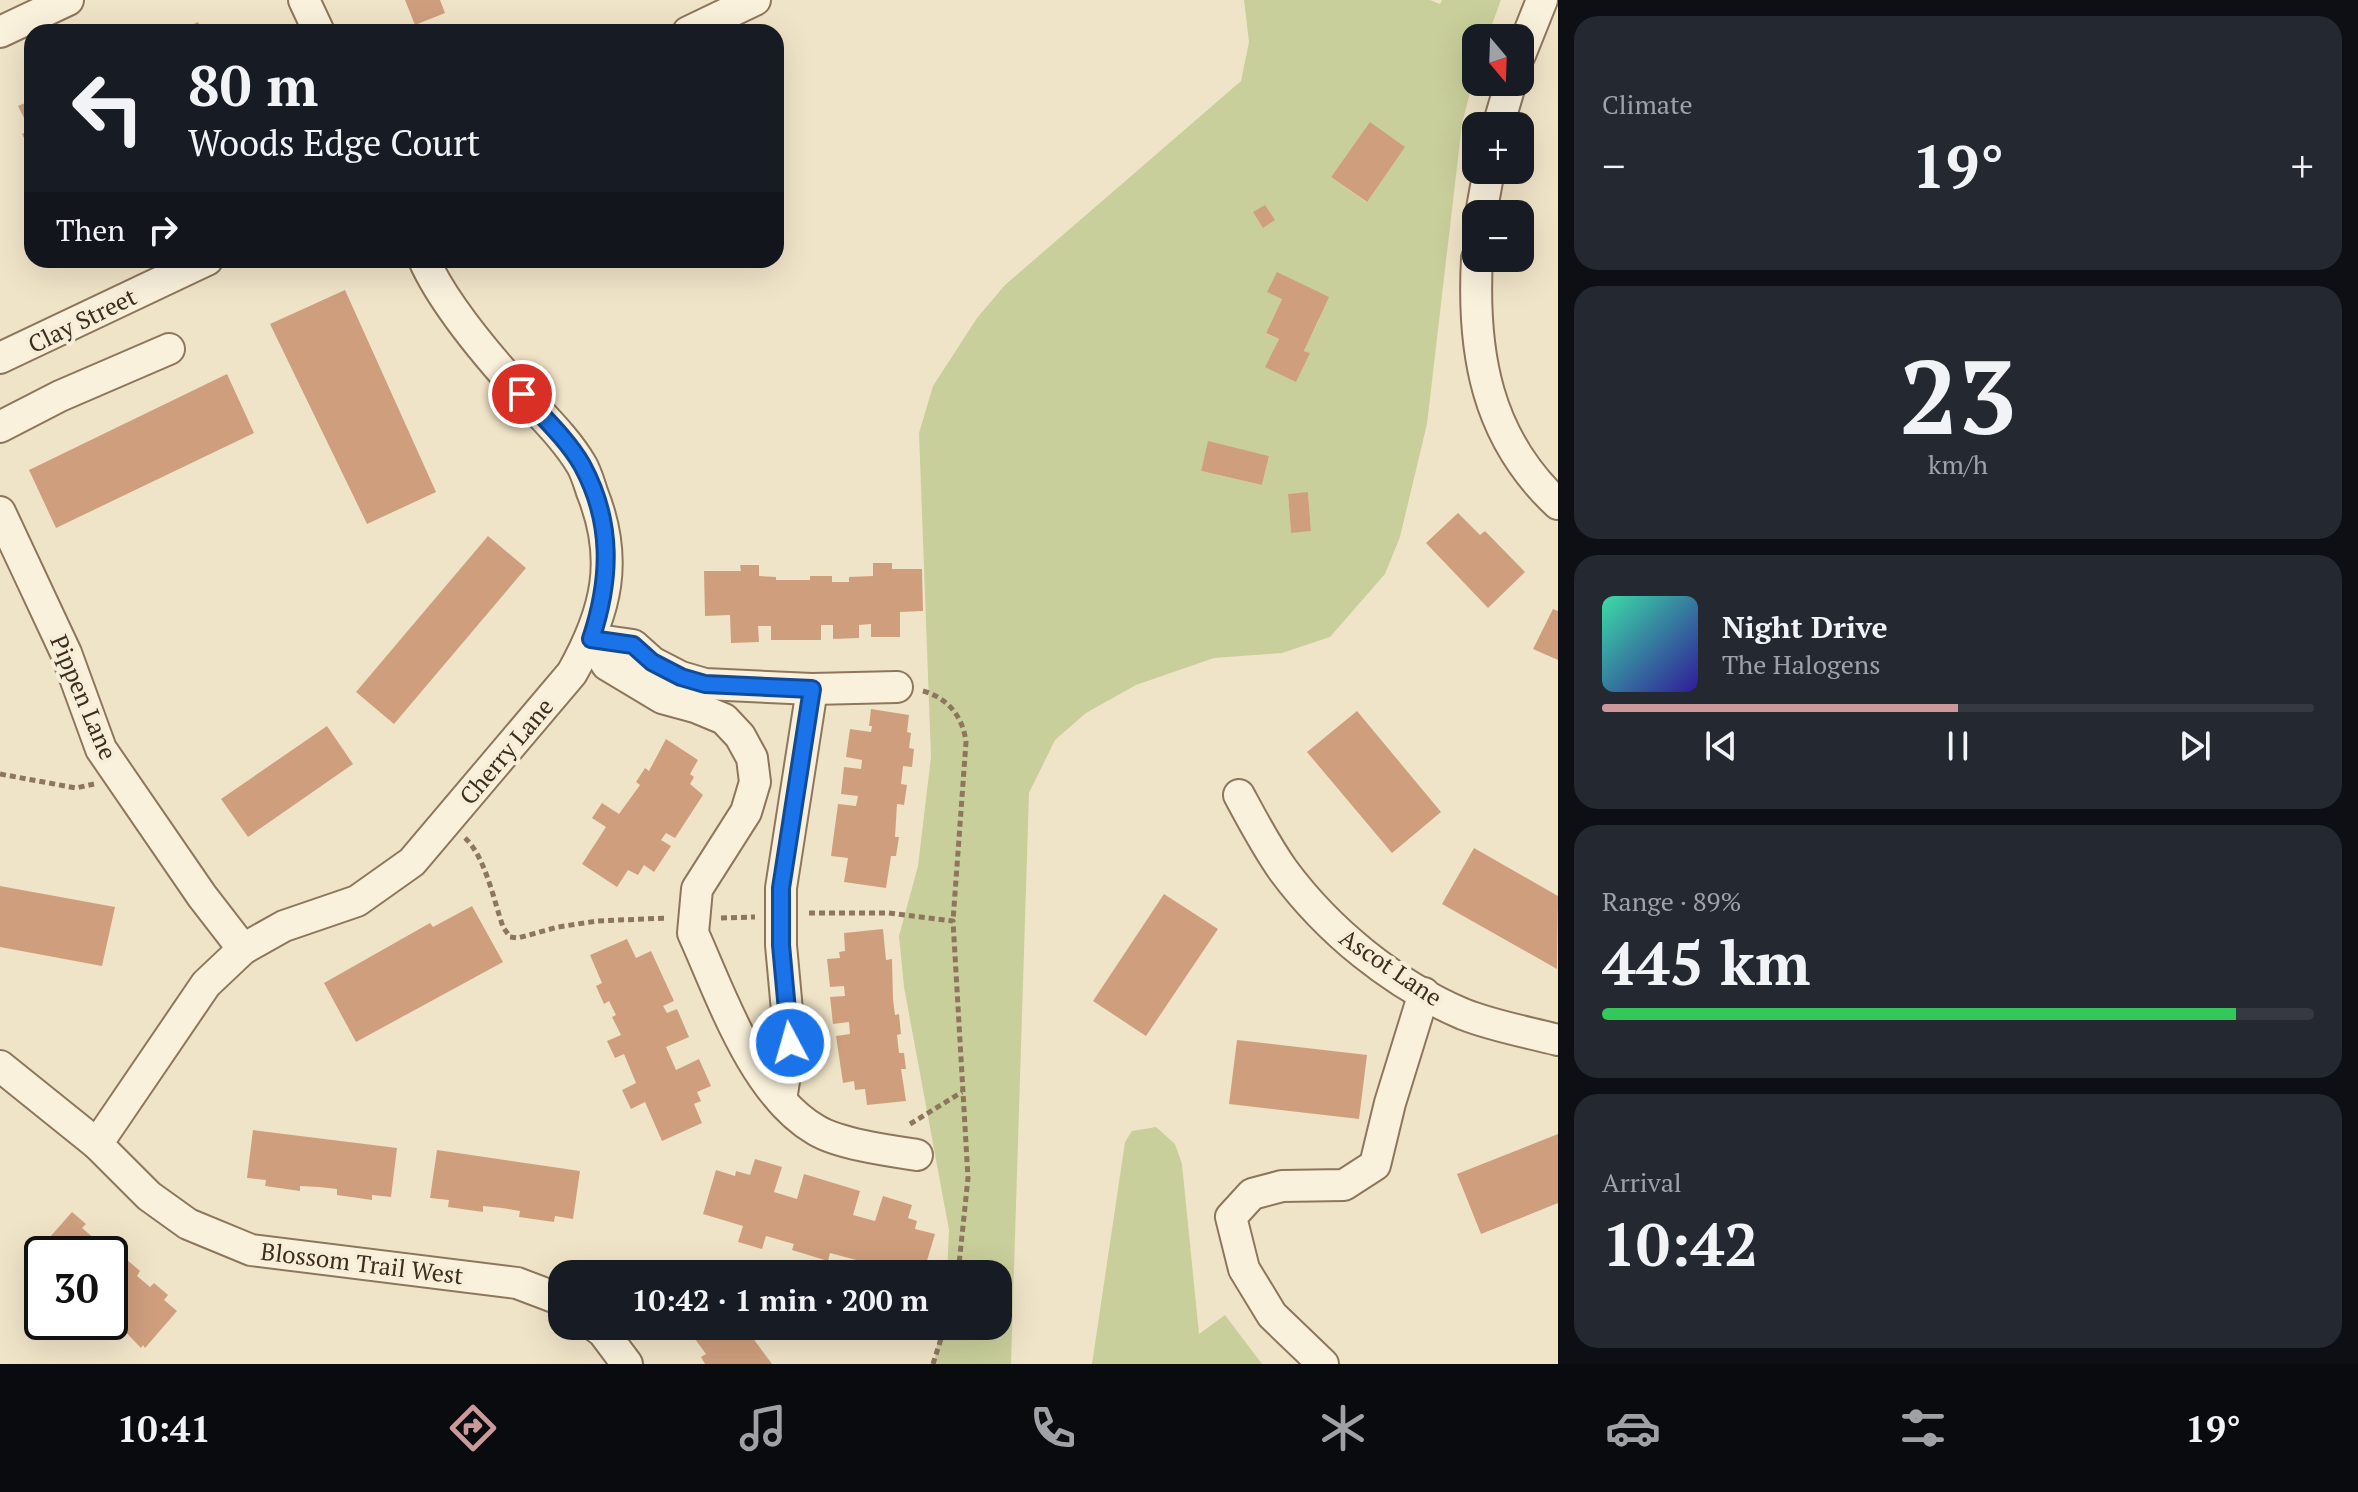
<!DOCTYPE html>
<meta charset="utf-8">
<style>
:root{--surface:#171b24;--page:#242831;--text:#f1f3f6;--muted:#9ea1a6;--line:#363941;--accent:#cc999b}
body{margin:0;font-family:"PT Serif",serif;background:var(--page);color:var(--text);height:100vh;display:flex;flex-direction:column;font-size:30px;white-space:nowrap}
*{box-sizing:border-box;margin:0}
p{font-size:26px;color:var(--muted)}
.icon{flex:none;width:44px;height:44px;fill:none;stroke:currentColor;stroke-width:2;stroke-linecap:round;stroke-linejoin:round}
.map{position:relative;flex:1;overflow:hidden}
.panel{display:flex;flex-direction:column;gap:16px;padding:16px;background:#0d0f14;width:800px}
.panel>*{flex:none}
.guide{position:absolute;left:24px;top:24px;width:760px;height:244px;border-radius:24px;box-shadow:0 8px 32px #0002;background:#171b24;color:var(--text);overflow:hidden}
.needle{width:52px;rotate:161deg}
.buttons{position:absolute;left:1462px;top:24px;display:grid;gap:16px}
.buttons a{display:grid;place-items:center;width:72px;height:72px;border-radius:16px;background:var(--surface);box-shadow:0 8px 32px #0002;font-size:40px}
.speed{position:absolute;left:24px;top:1236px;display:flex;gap:16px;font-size:40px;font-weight:700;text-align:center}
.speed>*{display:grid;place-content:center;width:104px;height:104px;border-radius:50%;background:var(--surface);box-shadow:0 8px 32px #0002;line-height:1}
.speed .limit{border:4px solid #111;border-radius:12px;background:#fff;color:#111}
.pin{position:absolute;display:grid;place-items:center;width:68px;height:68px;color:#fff;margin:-34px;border:4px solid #fff;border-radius:50%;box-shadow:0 2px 8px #0007}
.me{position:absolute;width:88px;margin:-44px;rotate:354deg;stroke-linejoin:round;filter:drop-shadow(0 0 6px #0008)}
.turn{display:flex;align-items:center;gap:28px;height:168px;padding:0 32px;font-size:36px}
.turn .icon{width:104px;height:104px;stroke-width:2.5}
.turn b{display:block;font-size:56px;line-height:68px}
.then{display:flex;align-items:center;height:76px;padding:0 32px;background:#0003;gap:16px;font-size:30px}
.big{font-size:60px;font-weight:600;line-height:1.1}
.panel .card{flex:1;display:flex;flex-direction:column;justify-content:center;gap:12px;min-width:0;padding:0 28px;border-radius:24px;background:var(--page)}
.panel .dial{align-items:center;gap:0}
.dial b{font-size:104px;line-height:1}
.song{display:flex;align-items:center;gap:24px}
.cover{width:96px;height:96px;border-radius:12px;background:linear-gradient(135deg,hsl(160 70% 55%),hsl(250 70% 35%))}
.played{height:8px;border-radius:4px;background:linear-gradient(90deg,var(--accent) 50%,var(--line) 50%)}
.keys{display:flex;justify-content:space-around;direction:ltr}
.heat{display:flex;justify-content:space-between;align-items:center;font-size:44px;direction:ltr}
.charge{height:12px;border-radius:6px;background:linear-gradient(90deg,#34c759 89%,var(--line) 0)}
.trip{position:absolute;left:548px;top:1260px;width:464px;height:80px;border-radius:24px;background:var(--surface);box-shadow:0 8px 32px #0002;font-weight:600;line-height:80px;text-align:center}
.tabs{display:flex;height:128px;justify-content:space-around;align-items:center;background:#090b0e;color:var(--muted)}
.tabs .icon{width:56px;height:56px}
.tabs .on{color:var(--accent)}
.tabs b{font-size:36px;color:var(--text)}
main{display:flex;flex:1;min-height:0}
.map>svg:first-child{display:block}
.green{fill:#c9cf9b;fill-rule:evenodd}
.building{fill:#cf9f7d}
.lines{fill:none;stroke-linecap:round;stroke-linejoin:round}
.minor-casing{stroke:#8d765c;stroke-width:34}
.path{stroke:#8d765c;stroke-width:5;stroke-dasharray:6 4;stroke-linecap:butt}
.minor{stroke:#faf1dc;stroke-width:30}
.route-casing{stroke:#114b97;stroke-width:20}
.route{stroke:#1a73e8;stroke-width:14}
.labels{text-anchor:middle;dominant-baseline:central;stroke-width:8;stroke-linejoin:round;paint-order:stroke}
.street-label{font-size:24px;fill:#3d2e20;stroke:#f7eed8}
</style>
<main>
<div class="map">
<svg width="1558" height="1364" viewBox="0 0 1558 1364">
<rect width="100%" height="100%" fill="#f0e4c8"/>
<g class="green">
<path d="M1244,0h186l10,4 2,-4h59l-14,38h-11v31l-14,55 -35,300 -27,113 -15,37 -55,63 -48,16 -68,5 -78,27 -50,28 -31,27 -26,53 -18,571h-77l6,-38h58v-52h-51l2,-44 -45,-243 -5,-51 19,-70 13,-109 -12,-324 14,-47 44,-68 28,-33 236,-204 8,-39zM1370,123l34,24 -38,55 -35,-25zM1282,299l37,20 -15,32 5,2 -43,14 13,-28 -13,-6zM1208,442l61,14 -7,29 -61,-14zM1308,493l3,38 -20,1 -3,-38z"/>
<path d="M1156,1127l19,17 7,20 17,170 26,-19 37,49h-170l33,-222 7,-11z"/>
</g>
<g class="building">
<path d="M405,0h35l5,13 -30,12z"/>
<path d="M198,22l5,10h-26z"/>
<path d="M32,100v54l-10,-20 8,-4 -12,-24z"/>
<path d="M1370,122l35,25 -38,55 -36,-25z"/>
<path d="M1265,205l10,15 -12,8 -10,-16z"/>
<path d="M1277,272l52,25 -25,54 6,2 -14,29 -31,-15 14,-28 -13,-6 16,-34 -15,-7z"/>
<path d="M345,290l91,202 -69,32 -97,-200z"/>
<path d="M227,374l27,59 -198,95 -27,-58z"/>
<path d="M1208,441l61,15 -7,29 -61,-14z"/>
<path d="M1308,492l3,39 -20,2 -3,-39z"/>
<path d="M1458,513l22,22 5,-4 40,41 -37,36 -62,-65z"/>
<path d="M488,536l38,32 -132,156 -38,-32z"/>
<path d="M873,563h19v6h30l1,42 -23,1v25h-29v-13l-12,1v13l-26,1v-14h-12v15h-50v-14h-13l1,16 -28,1 -1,-28 -25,1 -1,-45h37l-1,-6h19v11l17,1v3h34v-4h22v6h17v-5l24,-1z"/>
<path d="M1553,609l5,2v49l-25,-11z"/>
<path d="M871,709l38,6 -2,17 4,1 -2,15 5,1 -2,18 -9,-1 -2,18 6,1 -3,20 -7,-1 -2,33h4l-3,19h-5l-5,32 -42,-6 4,-24 -17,-2 7,-52 18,2 2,-10 -17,-2 3,-27 17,2 1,-9 -16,-3 4,-28 21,3 1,-6h-3z"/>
<path d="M1357,711l84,101 -49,41 -85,-101z"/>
<path d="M327,726l26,38 -105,73 -27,-38z"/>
<path d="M666,739l32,21 -8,14 4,3 -4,7 13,11 -28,43 -9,-5 -5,7 10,6 -17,26 -10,-7 -6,10 -10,-5 -11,17 -35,-23 24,-37 -14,-9 10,-15 17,11 21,-29 -4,-3 9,-14 4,3z"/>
<path d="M1474,848l84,48 -1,73 -115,-65z"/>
<path d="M0,886l115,21 -13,59 -102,-19z"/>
<path d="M1164,894l54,35 -72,107 -53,-35z"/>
<path d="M472,906l31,56 -147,80 -32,-59 106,-60 3,4z"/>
<path d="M883,929l3,31 6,-1 1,40 2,16 4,-1 2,20 -4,1 2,18h5l2,16h-5l5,32 -39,4 -2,-16 -10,1 -1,-9 -11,2 -7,-47 14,-2 -1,-12 -16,2 -3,-27 15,-1 -1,-10 -14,1 -3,-28 13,-1 -1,-6 6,-1 -1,-18z"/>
<path d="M627,939l9,19 15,-7 23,50 -11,5 4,7 10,-4 12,28 -23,10 10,23 23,-11 12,27 -14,6 4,9 -7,3 8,19 -40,18 -17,-39 -14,7 -9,-19 14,-7 -12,-29 -9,4 -8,-17 14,-6 -9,-18 4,-2 -7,-14 -5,3 -8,-18 6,-3 -12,-28z"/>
<path d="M1237,1040l130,15 -8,64 -130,-15z"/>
<path d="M253,1130l144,18 -6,49 -19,-2v5l-35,-5v-6l-18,-2 -19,-1v5l-35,-5 1,-6 -19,-2z"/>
<path d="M1558,1134v69l-77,31 -24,-60z"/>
<path d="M437,1150l143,21 -7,48 -18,-3 -1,6 -35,-5 1,-6 -18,-3 -19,-2v6l-35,-5 1,-7 -19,-2z"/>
<path d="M755,1159l27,8 -8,25 23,7 7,-25 56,17 -7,24 22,6 8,-25 29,9 -4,13 9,3 -2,8 20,5 -12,40h-16l-26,-8 -3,8h-22l4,-13 -30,-8 -2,8 -36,-11 2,-6 -28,-8 -4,13 -24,-7 5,-16 -40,-12 13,-44 19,6 1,-5 14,4z"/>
<path d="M72,1212l14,12 -4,4 13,11 4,-3 14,12 -4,4 14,11 3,-4 14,12 -3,5 13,11 4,-4 14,12 -4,5 13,11 -32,37 -2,-3 -2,3 -23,-24 -8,-4v-66h-68v4l-6,-5z"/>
<path d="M713,1326h31l28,38h-67l-4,-7 5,-3 -11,-15z"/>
</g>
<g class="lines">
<defs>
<g id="minor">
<path d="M304,0l15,32"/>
<path d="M0,32l68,-32"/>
<path d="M688,32l67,-32"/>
<path d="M1520,55l22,-55"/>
<path d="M1498,126l13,-44"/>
<path d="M1481,214l8,-44"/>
<path d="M1477,258c-5,94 9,179 81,246"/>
<path d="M0,358l207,-98"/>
<path d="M0,427l60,-31 109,-47"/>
<path d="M0,512l66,141 35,96 101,147 41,53"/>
<path d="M591,639l16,26 55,33 33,9 29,12 16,17 12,22 3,24 -9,30 -49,77 -4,44c28,62 61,161 123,197 23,14 74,21 101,25"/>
<path d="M591,639l42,6 19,17 29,15 24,7 107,5 85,-2"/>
<path d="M1239,795c14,26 27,51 44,75 45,61 110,114 180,144 30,12 64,18 95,26"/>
<path d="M0,1066l97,78 52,52 39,28 63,26 266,33 45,17"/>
<path d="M781,1100l9,-57 -9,-98v-57l31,-199"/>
<path d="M97,1144l109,-160 37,-35 41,-23 73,-25 55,-39 160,-189c35,-62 47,-114 20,-181 -3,-9 -6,-20 -11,-28 -15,-25 -36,-45 -55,-66 -35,-38 -81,-91 -102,-138"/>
<path d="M595,1326l8,6 24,32"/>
<path d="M1323,1364l-51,-49 -28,-46 -13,-52 21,-23 30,-8 62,-1 31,-20 15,-62 34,-110"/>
</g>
</defs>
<use href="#minor" class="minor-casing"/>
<g class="path">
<path d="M923,691c25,7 40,26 43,51l-13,179"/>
<path d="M0,774l76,14 18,-4"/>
<path d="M465,838c20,18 29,63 38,89l7,10 8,1 40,-11 39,-6 70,-3"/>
<path d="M809,913h80l64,8 15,257 -10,96"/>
<path d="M721,918l34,-1"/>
<path d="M910,1124l52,-32"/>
<path d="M933,1364l12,-38"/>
</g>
<use href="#minor" class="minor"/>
</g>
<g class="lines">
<defs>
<path id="route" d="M522,394c20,22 45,45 60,71 31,57 29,114 9,174l42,6 19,17 29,15 24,7 107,5 -31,199v57l9,98"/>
</defs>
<use href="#route" class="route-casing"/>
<use href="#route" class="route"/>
</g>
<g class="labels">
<g class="street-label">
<text transform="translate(82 320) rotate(-26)">Clay Street</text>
<text transform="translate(84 697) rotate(67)">Pippen Lane</text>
<text transform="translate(506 751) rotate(-50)">Cherry Lane</text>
<text transform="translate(1391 967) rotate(34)">Ascot Lane</text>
<text transform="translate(362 1263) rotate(7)">Blossom Trail West</text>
</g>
</g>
</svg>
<div class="buttons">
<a><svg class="needle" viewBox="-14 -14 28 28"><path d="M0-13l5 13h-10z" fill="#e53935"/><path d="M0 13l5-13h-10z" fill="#9ea1a6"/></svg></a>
<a>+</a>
<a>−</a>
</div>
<div class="speed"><div class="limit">30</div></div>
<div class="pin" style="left:522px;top:394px;background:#d93025"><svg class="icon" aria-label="arrive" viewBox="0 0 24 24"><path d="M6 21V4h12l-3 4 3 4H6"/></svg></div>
<svg class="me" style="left:790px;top:1043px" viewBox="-20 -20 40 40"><circle r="17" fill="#1a73e8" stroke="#fff" stroke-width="3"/><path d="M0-11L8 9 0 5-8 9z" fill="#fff"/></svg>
<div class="trip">10:42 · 1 min · 200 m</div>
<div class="guide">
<div class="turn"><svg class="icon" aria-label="left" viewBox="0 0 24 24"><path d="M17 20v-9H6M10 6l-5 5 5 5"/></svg><div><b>80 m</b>Woods Edge Court</div></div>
<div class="then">Then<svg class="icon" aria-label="right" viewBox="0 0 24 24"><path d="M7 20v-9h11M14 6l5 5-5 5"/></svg></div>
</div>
</div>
<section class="panel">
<div class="card"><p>Climate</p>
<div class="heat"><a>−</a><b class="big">19°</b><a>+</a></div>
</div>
<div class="card dial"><b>23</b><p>km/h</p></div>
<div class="card">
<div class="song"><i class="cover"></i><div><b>Night Drive</b><p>The Halogens</p></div></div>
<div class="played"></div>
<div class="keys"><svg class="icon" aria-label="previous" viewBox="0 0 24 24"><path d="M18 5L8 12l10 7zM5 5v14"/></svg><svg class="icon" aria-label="pause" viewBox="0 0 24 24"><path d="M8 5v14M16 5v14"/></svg><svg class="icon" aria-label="next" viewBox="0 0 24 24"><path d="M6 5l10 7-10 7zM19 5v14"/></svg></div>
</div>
<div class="card"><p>Range · 89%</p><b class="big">445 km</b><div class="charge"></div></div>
<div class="card"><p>Arrival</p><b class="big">10:42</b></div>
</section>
</main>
<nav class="tabs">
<b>10:41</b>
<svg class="icon on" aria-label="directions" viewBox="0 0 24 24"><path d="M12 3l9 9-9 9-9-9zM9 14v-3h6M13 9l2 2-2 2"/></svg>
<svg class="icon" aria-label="music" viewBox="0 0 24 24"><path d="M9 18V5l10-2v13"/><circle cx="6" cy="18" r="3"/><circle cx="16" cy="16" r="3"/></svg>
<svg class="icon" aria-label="phone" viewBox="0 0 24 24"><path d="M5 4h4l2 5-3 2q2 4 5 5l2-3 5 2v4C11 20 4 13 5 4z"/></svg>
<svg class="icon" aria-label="climate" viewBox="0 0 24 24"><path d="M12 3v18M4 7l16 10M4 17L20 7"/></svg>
<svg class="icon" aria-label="car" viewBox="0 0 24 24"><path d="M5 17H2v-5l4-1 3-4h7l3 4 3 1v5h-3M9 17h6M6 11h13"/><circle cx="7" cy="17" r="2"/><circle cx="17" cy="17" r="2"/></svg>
<svg class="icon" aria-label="filters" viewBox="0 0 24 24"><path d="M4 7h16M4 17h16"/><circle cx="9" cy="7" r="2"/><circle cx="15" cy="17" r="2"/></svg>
<b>19°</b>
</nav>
